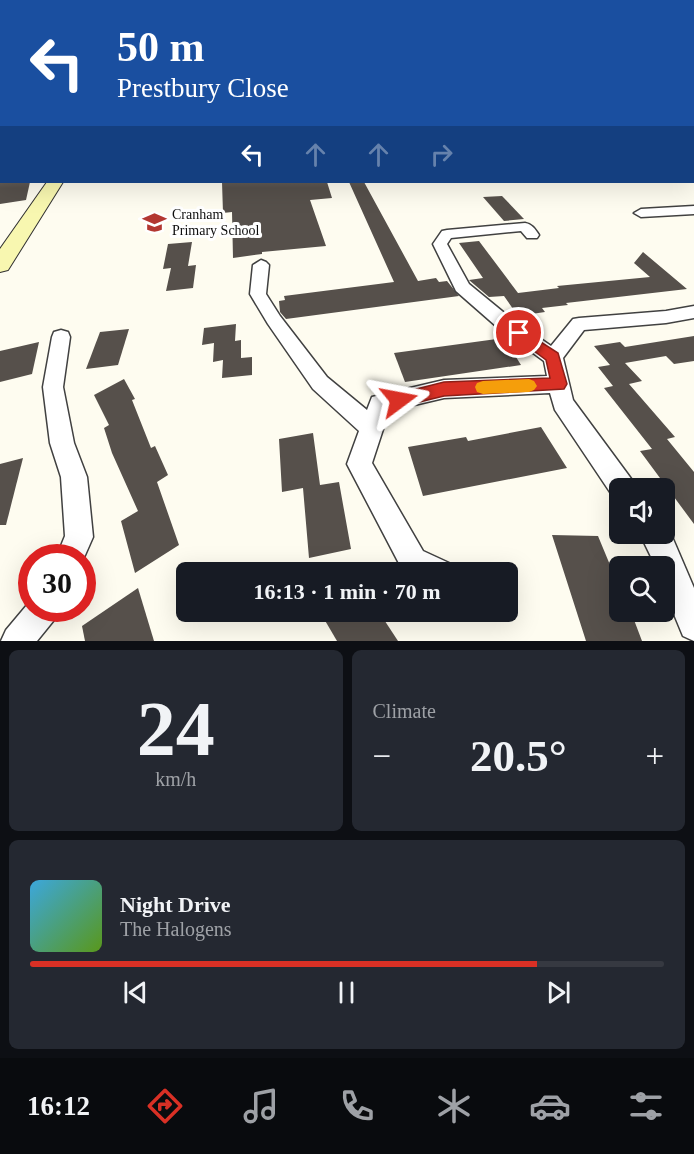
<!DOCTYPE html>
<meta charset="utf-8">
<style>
:root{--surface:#171b24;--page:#242831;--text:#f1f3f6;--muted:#9ea1a6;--line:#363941;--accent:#d93025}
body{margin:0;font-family:"Times New Roman",serif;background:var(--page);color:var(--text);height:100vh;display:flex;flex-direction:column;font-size:22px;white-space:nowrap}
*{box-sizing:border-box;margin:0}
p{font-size:20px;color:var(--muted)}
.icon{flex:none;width:33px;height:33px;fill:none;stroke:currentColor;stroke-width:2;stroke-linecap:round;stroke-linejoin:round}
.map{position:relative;height:641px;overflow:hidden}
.sheet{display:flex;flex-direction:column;gap:9px;padding:9px;background:#0d0f14;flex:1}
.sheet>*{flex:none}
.guide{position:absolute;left:0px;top:0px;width:694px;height:183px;box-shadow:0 6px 24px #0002;background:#1a4fa0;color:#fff;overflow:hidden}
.buttons{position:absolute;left:609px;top:478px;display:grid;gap:12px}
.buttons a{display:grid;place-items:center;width:66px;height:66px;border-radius:9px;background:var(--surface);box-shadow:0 6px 24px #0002;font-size:30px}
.speed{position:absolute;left:18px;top:544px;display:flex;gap:12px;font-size:30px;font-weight:700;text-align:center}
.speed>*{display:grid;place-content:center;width:78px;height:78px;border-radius:50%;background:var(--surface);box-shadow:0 6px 24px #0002;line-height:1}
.speed .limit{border:9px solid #d22;background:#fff;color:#111}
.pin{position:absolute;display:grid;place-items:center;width:51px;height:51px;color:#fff;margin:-26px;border:3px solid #fff;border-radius:50%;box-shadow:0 2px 6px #0007}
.me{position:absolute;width:66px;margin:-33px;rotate:77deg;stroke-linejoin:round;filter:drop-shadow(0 0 4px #0008)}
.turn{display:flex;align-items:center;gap:21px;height:126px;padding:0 18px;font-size:27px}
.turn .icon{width:78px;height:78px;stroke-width:2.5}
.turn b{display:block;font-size:42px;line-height:51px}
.lanes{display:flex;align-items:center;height:57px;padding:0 18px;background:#0003;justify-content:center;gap:30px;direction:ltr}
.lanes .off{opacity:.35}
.big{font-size:45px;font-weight:700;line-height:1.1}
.sheet .card{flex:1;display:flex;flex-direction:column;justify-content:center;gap:9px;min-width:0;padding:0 21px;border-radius:9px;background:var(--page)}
.sheet .dial{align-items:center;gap:0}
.dial b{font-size:78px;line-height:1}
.song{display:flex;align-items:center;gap:18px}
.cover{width:72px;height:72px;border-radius:9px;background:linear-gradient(135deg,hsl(200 70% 55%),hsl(90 70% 35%))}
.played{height:6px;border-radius:3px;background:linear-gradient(90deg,var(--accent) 80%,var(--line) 80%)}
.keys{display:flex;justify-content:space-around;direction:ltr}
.heat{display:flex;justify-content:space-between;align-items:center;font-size:33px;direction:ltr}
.sheet .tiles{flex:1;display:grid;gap:9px;grid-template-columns:1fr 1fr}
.card:last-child{grid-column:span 2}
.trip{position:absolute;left:176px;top:562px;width:342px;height:60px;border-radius:9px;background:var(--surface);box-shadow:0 6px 24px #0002;font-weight:700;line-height:60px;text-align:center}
.dock{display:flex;height:96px;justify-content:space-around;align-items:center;background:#090b0e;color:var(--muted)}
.dock .icon{width:42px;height:42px}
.dock .active{color:var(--accent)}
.dock b{font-size:27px;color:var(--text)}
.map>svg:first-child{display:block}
.building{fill:#56504b}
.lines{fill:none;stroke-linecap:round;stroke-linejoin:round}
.street-casing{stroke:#414141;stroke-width:3}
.secondary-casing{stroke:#303030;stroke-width:2}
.street{fill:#fff;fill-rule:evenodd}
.secondary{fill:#f8f7b0;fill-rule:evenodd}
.route{fill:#d93025;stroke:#8d1f18;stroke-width:1.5}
.slow{fill:#f59e0b}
.labels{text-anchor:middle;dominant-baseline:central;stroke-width:6;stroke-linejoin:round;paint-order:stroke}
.far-poi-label{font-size:14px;fill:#0e0e0e;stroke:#fff;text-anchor:start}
</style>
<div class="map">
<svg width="694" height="641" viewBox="0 0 694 641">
<rect width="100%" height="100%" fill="#fefcf0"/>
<g class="building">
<path d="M0,182h30l-4,18 -26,4z"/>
<path d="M222,182h105l5,16 -22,2 16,46 -64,6v2l-29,4 -1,-46 -9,1z"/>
<path d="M349,182h15l54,99 18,-3 3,4 8,-1 12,15 -173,23 -6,-7 -1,-11 6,-1 -1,-4 110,-14z"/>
<path d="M502,196l22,23 -20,2 -21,-24z"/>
<path d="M479,241l39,52 41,-5 -2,-2 93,-9 -16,-14 9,-11 44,37 -121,14 2,2 -26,3 3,4 -27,4 -14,-20 -15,1 -20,-17 14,-2 -24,-35z"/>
<path d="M192,242l-4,24 8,-1 -3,23 -27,3 5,-23 -8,1 5,-25z"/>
<path d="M236,324l-1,17 6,-1v18l11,-1v18l-30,3 1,-18 -10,2 1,-19 -12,2 2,-17z"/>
<path d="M129,329l-11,36 -32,4 14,-37z"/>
<path d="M694,336v25l-20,3 -8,-8 -41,7 17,18 -13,3 46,53 -8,2 27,33v52l-54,-73 12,-2 -48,-61 9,-2 -15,-19 12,-2 -16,-19 26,-4 5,5z"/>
<path d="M504,338l17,27 -116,17 -11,-29z"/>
<path d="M39,342l-7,32 -32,8v-31z"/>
<path d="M124,379l11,20 -3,1 19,48 4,-2 13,29 -11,7 22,63 -44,28 -14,-52 17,-10 -26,-58 -8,-25 5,-3 -15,-30z"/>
<path d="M541,427l26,41 -144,28 -15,-49 58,-10 2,4z"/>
<path d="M313,433l7,52 19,-3 12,67 -42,9 -6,-70 -21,4 -3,-53z"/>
<path d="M23,458l-17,67h-6v-61z"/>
<path d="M552,535l46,1 22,53v23h11l11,29h-56z"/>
<path d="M138,588l16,53h-69l-3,-15z"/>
<path d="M320,612h59l19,29h-61z"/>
</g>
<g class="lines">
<defs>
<g id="street">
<rect x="693" y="107" width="1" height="6"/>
<rect x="693" y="141" width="1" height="6"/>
<path d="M694,206v8l-53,3 -7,-4 7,-4z"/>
<path d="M525,223c7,1 10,6 14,12l-2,3h-10l-6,-7 -70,7 -4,6 22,40 39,32 43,30 22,-27 6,-1 87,-7 28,-5v12l-28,5 -82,7 -21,28 10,42 59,80 4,9h-16v11l-6,-2 -59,-88 -5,-17 -106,5 -55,13 -17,52 51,88 26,12 5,10h-47l-4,-2 -56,-107 12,-33 -46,-42 -45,-65 -18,-30 3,-29 8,-5 5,2 3,3 -3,29 14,22 47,61 40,33 5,-13 72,-17 103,-4 -3,-15 -48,-35 -40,-35 -23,-47 9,-13 5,-1z"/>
<path d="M61,330l7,2 2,5 -7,50 11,56 13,34 6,60 -11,25v-4h-26l9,-22 -4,-59 -11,-34 -7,-56 9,-50 2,-5z"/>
<path d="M664,525l6,7 24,56v53l-11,-5 -19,-46v-23h-8l-16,-33h24z"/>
<path d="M32,599v10h27l-5,11 -17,21h-36l5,-11z"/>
</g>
<path id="secondary" d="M47,182h16l-55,88 -8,2v-23z"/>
</defs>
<use href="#street" class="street-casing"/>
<use href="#secondary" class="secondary-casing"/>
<use href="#street" class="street"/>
<use href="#secondary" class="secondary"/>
</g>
<linearGradient id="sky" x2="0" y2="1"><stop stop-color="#95c2ec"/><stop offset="0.53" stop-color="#fffef8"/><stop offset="1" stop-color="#fffef8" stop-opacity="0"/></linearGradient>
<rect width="694" height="188" fill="url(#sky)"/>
<path class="route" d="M519,328l39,25 9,31 -3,5 -120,7 -45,11 -6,-2 -2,-5 2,-5 51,-13 106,-4 -4,-18 -32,-24 -2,-3 2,-4z"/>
<path class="slow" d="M529,379l5,2 3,5 -3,4 -5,2 -46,2 -6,-2 -2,-5 2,-4 6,-2z"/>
<defs>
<symbol id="school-bare" viewBox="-9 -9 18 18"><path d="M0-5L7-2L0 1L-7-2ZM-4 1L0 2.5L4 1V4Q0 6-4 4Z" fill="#b33731" stroke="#fff" stroke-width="2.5" paint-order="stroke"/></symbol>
</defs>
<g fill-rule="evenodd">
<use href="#school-bare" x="138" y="206" width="33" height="33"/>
</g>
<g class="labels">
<g class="far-poi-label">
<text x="172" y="214">Cranham<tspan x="172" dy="16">Primary School</tspan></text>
</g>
</g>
</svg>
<div class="buttons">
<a><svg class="icon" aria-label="sound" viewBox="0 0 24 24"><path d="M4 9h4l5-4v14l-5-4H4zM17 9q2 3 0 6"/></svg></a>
<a><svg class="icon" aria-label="search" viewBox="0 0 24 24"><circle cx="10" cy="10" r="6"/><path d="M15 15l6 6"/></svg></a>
</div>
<div class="speed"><div class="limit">30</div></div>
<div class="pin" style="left:519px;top:333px;background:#d93025"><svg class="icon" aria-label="arrive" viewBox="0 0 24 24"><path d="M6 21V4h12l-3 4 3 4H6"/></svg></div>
<svg class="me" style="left:399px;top:400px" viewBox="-20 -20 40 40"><path d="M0-17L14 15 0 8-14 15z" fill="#d93025" stroke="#fff" stroke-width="4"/></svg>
<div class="trip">16:13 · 1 min · 70 m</div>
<div class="guide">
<div class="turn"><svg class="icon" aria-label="left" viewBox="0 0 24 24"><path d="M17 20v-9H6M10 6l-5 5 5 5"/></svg><div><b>50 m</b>Prestbury Close</div></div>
<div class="lanes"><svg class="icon" aria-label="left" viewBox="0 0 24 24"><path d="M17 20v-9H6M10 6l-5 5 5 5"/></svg><svg class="icon off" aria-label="ahead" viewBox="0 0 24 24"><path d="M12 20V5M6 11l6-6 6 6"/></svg><svg class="icon off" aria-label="ahead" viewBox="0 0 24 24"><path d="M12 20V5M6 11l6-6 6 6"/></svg><svg class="icon off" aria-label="right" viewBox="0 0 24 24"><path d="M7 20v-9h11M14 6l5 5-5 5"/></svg></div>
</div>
</div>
<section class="sheet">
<div class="tiles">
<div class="card dial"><b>24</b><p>km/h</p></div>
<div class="card"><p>Climate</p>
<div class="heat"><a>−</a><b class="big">20.5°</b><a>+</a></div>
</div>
<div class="card">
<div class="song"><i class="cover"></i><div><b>Night Drive</b><p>The Halogens</p></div></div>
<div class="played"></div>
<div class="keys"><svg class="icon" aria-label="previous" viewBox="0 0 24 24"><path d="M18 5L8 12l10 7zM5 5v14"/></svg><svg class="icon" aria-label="pause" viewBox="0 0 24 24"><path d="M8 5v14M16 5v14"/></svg><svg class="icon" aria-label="next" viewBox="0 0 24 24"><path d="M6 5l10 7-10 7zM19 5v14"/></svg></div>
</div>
</div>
</section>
<nav class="dock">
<b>16:12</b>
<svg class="icon active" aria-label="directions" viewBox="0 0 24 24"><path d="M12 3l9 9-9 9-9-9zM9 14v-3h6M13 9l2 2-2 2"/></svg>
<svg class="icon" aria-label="music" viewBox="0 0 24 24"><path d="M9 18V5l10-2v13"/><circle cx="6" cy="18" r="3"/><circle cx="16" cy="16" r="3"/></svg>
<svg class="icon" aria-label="phone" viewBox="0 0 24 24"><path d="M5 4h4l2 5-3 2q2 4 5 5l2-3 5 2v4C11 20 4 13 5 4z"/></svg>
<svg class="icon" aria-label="climate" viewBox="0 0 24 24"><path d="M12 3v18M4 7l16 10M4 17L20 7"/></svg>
<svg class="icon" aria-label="car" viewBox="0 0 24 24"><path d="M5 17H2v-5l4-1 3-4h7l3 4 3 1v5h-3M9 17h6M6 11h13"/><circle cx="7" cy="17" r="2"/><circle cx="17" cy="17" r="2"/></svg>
<svg class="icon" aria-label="filters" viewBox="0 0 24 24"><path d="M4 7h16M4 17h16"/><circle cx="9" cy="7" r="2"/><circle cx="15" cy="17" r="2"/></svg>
</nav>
